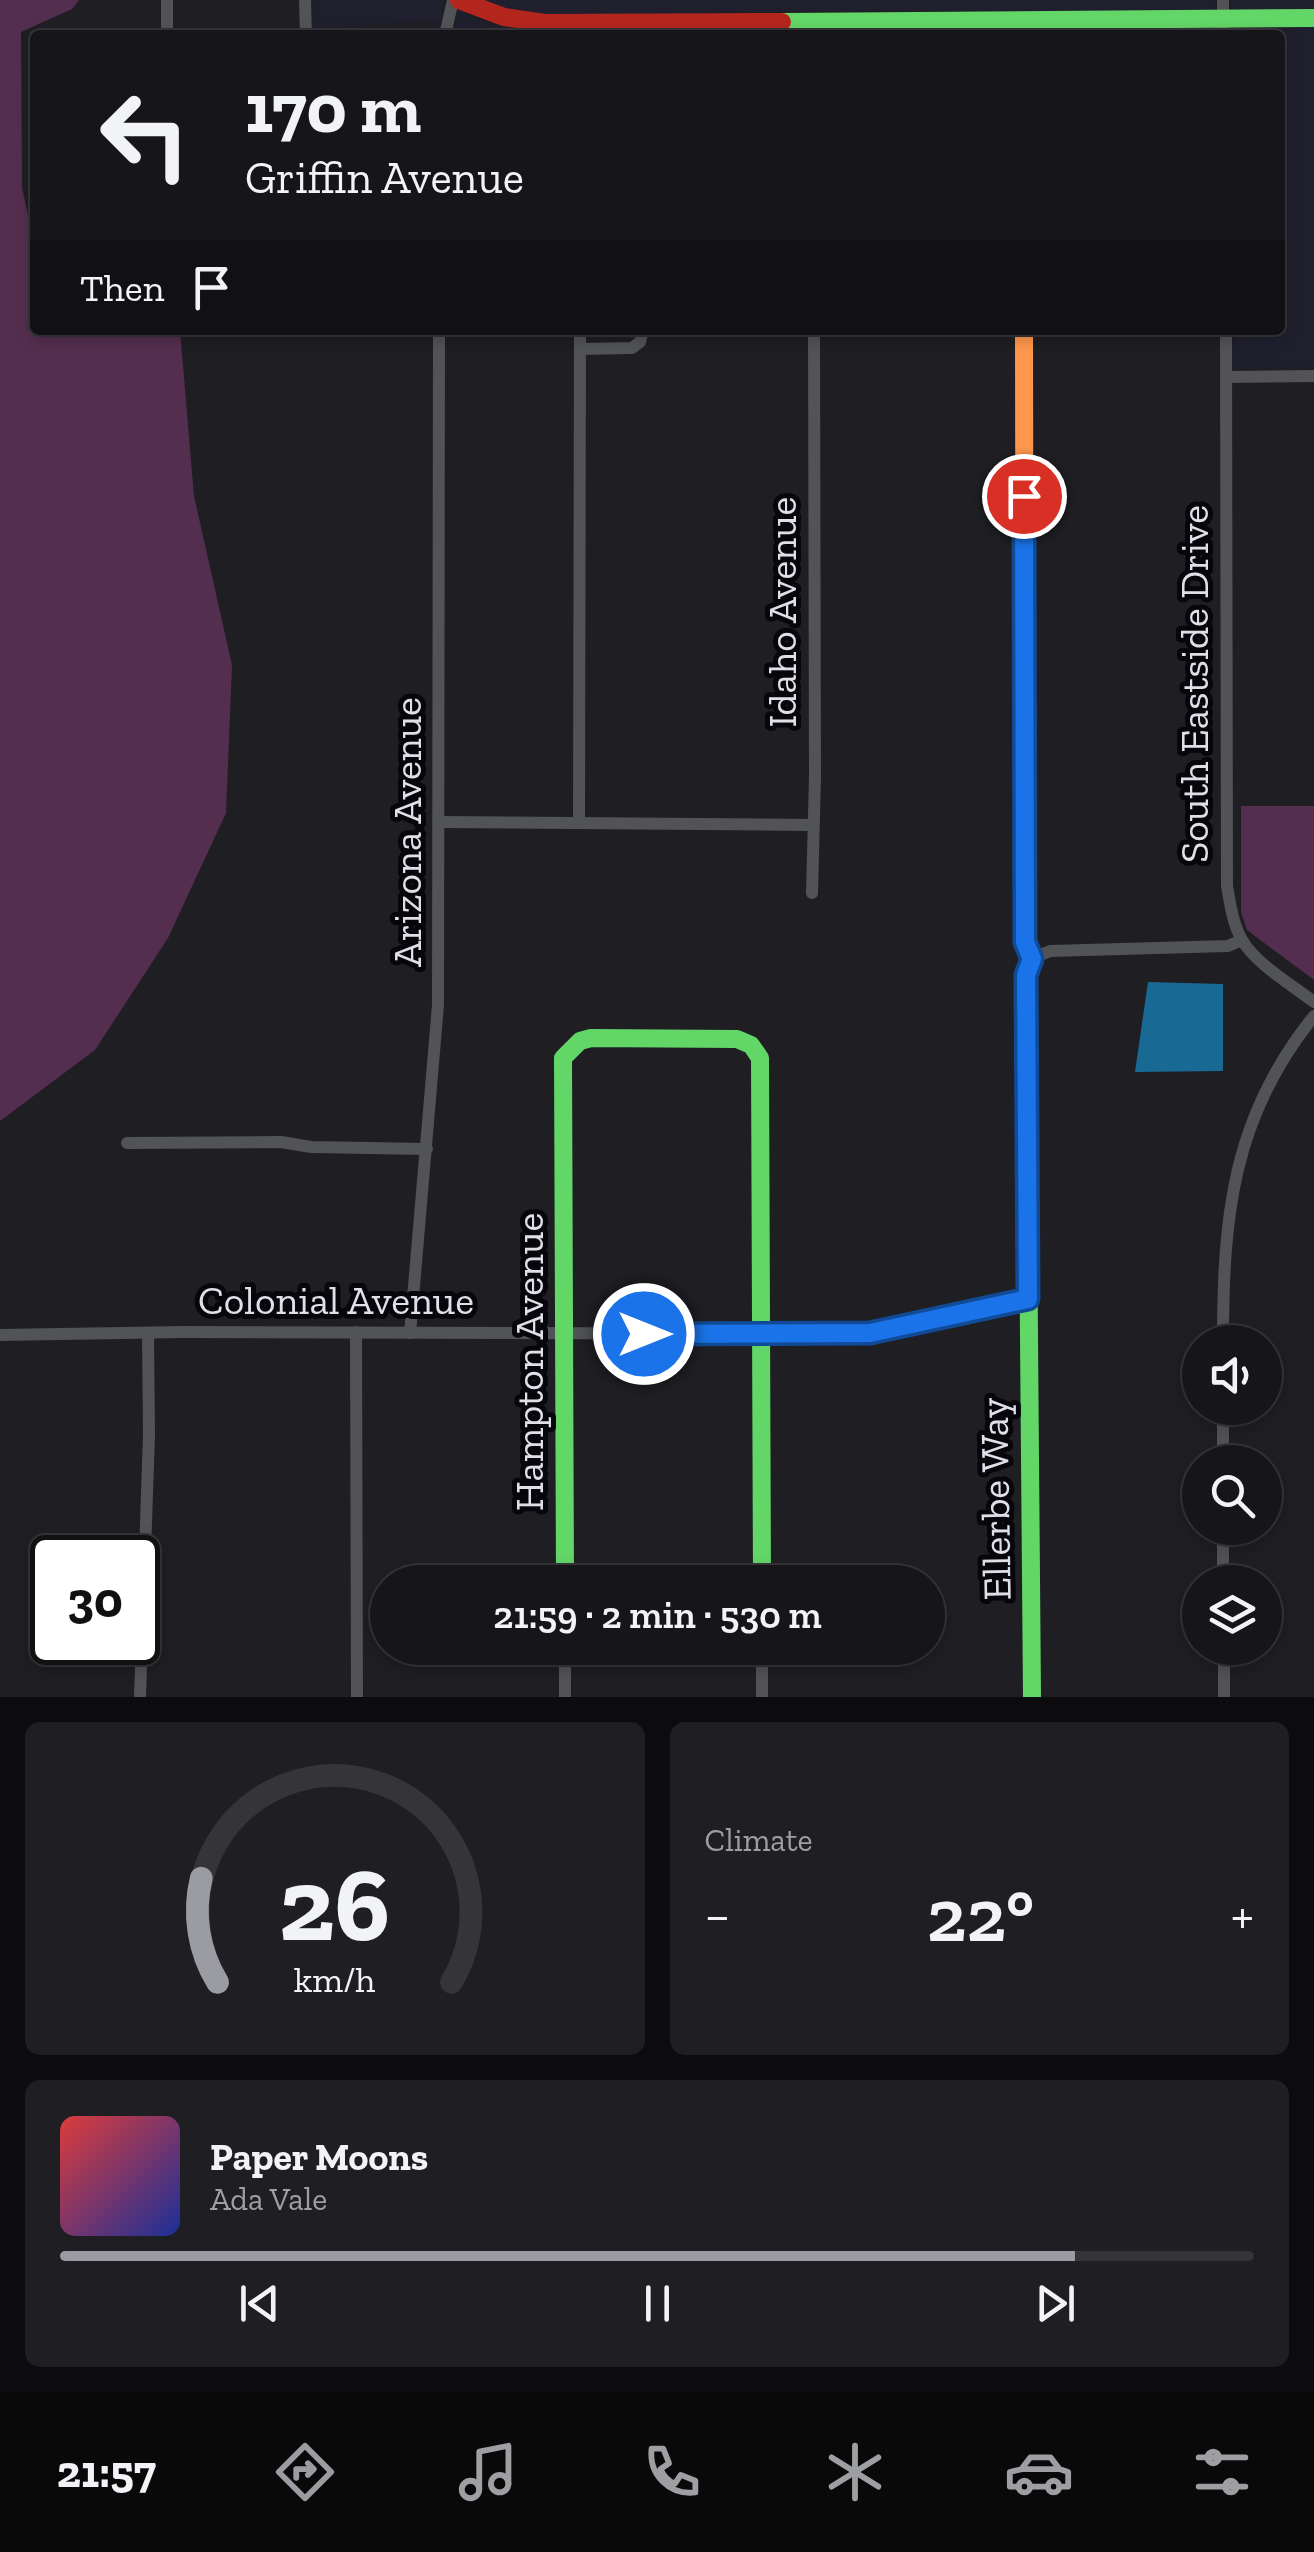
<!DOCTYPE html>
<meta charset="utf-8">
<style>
:root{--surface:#16161a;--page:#1f1f23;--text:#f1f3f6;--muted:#9e9fa2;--line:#353539;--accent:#9b9ba2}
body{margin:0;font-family:"Zilla Slab",serif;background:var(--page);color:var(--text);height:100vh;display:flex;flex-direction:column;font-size:38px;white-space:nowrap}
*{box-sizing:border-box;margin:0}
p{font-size:32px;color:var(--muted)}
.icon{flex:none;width:55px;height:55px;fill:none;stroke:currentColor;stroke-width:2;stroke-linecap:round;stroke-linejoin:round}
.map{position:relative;height:1697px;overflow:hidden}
.details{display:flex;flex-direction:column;gap:25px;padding:25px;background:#0c0c0e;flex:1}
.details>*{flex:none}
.hud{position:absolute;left:30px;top:30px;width:1255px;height:305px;border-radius:10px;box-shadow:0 5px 15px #0003,0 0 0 2px var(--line);background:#16161a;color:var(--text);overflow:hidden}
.tools{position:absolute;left:1182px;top:1325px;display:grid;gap:20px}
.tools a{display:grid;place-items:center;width:100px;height:100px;border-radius:50%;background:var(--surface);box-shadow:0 5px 15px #0003,0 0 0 2px var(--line);font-size:50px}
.speed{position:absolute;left:30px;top:1535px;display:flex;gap:20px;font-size:50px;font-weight:700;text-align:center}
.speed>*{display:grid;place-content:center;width:130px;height:130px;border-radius:50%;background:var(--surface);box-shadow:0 5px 15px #0003,0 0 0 2px var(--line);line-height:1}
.speed .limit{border:5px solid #111;border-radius:15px;background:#fff;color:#111}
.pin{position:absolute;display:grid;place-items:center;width:85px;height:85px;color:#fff;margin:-42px;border:5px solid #fff;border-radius:50%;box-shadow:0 2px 10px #0007}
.me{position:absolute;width:110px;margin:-55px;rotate:90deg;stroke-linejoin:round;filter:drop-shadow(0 0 8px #0008)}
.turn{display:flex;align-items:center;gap:35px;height:210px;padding:0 50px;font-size:45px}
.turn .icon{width:130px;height:130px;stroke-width:2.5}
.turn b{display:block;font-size:70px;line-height:85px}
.then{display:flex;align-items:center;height:95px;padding:0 50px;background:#0003;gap:20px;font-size:38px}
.big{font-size:75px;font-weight:600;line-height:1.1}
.details .widget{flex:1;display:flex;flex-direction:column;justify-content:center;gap:15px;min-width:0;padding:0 35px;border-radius:15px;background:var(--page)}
.details .dial{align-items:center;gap:0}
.dial svg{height:260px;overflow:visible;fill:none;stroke:var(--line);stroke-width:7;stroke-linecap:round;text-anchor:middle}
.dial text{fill:var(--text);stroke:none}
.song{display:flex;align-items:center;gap:30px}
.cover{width:120px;height:120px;border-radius:15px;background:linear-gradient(135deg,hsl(0 70% 55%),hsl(230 70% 35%))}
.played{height:10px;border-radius:5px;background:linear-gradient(90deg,var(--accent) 85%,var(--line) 85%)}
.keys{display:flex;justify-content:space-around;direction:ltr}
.heat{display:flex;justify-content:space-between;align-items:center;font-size:55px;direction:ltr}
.details .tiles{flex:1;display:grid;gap:25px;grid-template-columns:1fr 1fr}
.widget:last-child{grid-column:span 2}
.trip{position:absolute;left:370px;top:1565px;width:575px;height:100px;border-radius:50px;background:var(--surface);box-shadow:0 5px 15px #0003,0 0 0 2px var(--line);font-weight:600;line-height:100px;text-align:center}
.tab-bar{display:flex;height:160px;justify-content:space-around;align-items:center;background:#09090a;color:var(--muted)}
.tab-bar .icon{width:70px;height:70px}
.tab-bar .current{color:var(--accent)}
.tab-bar b{font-size:45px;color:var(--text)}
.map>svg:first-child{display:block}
.built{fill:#201f2e}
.green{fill:#542e4e}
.water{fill:#186a95}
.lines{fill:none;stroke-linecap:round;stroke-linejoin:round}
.lane{stroke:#525356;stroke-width:6}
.street{stroke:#525356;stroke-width:12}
.fast{stroke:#63d668;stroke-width:18}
.slow{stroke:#ff974d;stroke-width:18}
.jam{stroke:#b3261e;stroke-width:18}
.route-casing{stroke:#114b97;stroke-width:25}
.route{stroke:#1a73e8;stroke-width:18}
.labels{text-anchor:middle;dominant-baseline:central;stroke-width:10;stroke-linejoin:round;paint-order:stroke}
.street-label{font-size:40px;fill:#dfdfe7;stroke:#06060b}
</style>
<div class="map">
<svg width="1314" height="1697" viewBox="0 0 1314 1697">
<rect width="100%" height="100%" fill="#1e1e23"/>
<g class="built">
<path d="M313,0h131l1,1 -8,34h-3l-1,-14 -120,8z"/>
<path d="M478,0h737v11h-406l-232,4 -58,-2 -31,-8z"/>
<path d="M1231,0h83v9l-84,2z"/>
<path d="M459,10l25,12 33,8 54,2v3h-118z"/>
<path d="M1314,27v340l-80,1v-38h46v-295h-49l-1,-7z"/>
<path d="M1014,28v7h-192v-5z"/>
<path d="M1029,28l186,1v6h-185z"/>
</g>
<g class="green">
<path d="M0,0h79l-7,9 -51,23 1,155 13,61v82h145l14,166 38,169 -6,148 -58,125 -73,112 -95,71z"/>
<path d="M1241,806h73v174l-67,-50 -6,-18z"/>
</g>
<path class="water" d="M1148,982l75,2v87l-88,1z"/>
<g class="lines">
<path class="lane" d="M916,35h15"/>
<g class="street">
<path d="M167,0v35"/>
<path d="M305,0l1,35"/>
<path d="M1021,19l1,16"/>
<path d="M445,35l8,-35"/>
<path d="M1223,35v-35"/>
<path d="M1226,330l1,556c3,17 6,39 15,54 14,24 50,45 72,62"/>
<path d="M580,349l52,-1 8,-6 3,-12"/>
<path d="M1226,377l88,-1"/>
<path d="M440,822l373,3"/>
<path d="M579,823l1,-493"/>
<path d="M812,893l3,-116 -1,-447"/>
<path d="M1031,959l19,-8 178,-5 14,-6"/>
<path d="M127,1143l154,-1 30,5 116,2"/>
<path d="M356,1332l1,365"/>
<path d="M410,1333l28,-328 1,-675"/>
<path d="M0,1335l182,-3 668,2 44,-5 134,-30"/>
<path d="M1223,1342c0,-124 9,-225 91,-326"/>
<path d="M1223,1408v54"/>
<path d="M1223,1528v54"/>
<path d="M565,1648v49"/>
<path d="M1224,1648v49"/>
<path d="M140,1697l9,-262 -1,-101"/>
<path d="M762,1697v-49"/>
</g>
<g class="fast">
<path d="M782,22l532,-4"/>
<path d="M1028,1217l4,480"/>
<path d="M565,1582l-2,-524 17,-17 11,-3 146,1 14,6 9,13 2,524"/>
</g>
<path class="slow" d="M1024,330l1,612 6,17 -5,24"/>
<g class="jam">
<path d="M459,0l45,17 41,6 237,-1"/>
<path d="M1026,983l2,234"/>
</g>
</g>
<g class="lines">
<defs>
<path id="route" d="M644,1334l226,-1 158,-34 -2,-324 6,-16 -7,-17 -1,-446"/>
</defs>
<use href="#route" class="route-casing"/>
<use href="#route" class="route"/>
</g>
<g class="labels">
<g class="street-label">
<text transform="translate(782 612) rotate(-90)">Idaho Avenue</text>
<text transform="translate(1194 684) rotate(-90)">South Eastside Drive</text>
<text transform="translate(407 832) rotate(-90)">Arizona Avenue</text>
<text x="336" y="1300">Colonial Avenue</text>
<text transform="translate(529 1362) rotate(-90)">Hampton Avenue</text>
<text transform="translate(995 1499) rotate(-91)">Ellerbe Way</text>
</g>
</g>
</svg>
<div class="tools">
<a><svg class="icon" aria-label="sound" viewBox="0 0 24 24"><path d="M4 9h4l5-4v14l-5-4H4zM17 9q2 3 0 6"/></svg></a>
<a><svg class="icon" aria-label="search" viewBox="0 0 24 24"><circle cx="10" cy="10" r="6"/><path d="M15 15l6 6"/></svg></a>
<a><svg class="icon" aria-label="layers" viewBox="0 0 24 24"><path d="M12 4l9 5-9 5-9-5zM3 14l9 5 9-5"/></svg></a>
</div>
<div class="speed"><div class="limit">30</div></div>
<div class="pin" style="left:1024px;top:496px;background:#d93025"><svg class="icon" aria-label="arrive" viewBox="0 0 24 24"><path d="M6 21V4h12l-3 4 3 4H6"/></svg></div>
<svg class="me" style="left:644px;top:1334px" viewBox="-20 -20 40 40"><circle r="17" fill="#1a73e8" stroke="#fff" stroke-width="3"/><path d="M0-11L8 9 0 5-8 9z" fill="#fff"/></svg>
<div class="trip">21:59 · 2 min · 530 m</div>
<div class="hud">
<div class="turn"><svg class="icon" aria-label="left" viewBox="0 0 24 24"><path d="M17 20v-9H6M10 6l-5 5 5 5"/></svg><div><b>170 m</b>Griffin Avenue</div></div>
<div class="then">Then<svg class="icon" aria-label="arrive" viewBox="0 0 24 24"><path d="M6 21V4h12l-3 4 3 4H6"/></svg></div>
</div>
</div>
<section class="details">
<div class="tiles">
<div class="widget dial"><svg viewBox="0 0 100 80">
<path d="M14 69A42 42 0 1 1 86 69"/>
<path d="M14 69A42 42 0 0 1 9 37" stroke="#9b9ba2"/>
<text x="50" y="56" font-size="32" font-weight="700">26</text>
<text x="50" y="72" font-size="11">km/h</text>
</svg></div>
<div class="widget"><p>Climate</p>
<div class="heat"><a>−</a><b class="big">22°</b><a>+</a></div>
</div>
<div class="widget">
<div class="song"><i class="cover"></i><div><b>Paper Moons</b><p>Ada Vale</p></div></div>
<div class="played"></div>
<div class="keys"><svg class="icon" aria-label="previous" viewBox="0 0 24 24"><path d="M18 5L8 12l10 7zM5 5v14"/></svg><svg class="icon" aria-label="pause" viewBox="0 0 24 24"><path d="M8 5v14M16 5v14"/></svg><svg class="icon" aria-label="next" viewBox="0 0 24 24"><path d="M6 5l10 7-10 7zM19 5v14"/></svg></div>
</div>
</div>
</section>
<nav class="tab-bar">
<b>21:57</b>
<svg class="icon current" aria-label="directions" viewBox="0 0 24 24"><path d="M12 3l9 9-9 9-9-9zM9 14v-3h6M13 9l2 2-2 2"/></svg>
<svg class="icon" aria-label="music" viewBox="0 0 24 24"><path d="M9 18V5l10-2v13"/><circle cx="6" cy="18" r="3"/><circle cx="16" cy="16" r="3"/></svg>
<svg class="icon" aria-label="phone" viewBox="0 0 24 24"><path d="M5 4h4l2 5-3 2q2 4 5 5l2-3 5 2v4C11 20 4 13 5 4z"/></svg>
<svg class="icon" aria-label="climate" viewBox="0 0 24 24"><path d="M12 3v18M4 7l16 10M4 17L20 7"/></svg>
<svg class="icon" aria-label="car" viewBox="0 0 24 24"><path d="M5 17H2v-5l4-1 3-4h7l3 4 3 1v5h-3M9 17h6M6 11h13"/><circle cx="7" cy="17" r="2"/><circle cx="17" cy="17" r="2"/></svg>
<svg class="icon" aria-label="filters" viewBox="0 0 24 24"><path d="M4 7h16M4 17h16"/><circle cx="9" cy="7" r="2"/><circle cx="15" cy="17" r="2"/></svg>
</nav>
